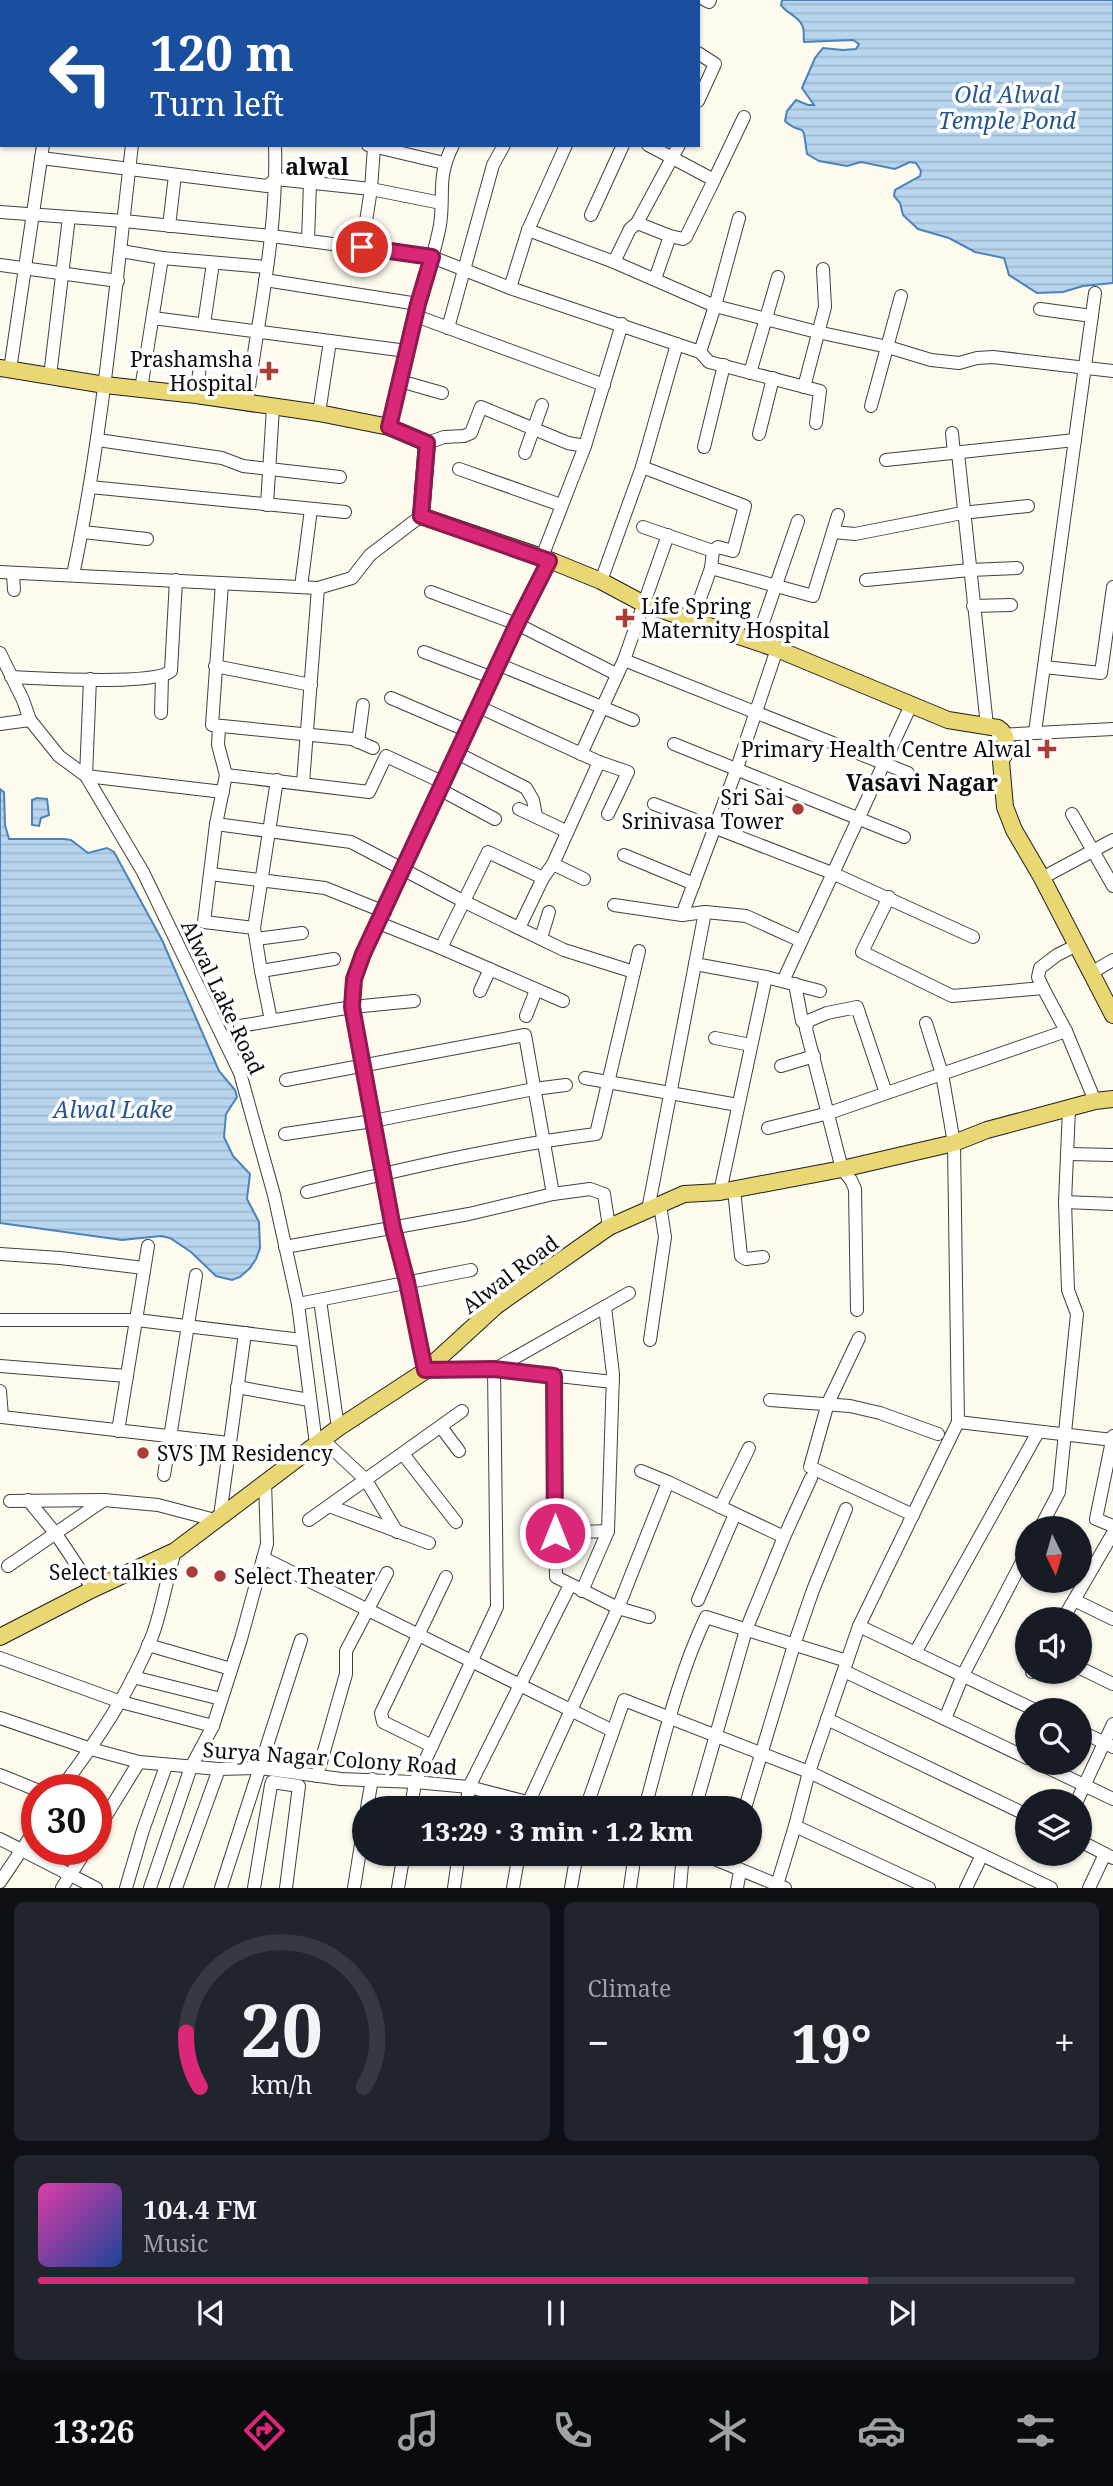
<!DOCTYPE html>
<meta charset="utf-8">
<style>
:root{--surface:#171b24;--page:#20242c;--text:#f1f3f6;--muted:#9ea1a6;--line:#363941;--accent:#db2777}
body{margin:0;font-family:"Noto Serif",serif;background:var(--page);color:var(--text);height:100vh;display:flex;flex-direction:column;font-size:26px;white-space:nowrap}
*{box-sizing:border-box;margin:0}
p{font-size:23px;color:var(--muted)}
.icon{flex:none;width:38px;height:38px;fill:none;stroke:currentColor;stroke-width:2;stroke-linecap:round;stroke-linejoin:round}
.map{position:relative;height:1888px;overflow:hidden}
.details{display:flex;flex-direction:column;gap:14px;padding:14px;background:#0d0f14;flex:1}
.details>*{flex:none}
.hud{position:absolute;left:0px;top:0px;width:700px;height:147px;box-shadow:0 2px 5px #0004;background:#1a4fa0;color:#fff;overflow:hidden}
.needle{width:46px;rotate:175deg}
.fabs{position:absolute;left:1015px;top:1516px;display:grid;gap:14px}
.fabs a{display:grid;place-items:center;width:77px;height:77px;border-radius:50%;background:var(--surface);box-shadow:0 2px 5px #0004;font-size:35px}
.speed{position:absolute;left:21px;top:1774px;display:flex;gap:14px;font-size:35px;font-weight:700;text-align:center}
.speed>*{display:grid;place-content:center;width:91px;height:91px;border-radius:50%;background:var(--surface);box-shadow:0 2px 5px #0004;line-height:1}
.speed .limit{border:10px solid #d22;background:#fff;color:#111}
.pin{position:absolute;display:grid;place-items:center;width:60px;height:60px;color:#fff;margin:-30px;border:4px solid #fff;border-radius:50%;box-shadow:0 2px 7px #0007}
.me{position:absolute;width:77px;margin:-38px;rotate:0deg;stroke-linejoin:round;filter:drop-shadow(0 0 5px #0008)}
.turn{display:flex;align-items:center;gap:24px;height:147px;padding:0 35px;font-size:32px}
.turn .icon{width:91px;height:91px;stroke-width:2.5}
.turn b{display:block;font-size:49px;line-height:60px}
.big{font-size:52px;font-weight:800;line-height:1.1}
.details .widget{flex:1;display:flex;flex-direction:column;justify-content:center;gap:10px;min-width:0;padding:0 24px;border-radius:10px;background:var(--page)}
.details .dial{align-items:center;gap:0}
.dial svg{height:182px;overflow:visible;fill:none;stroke:var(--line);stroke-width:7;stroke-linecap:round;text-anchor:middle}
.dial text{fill:var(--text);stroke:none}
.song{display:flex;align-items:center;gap:21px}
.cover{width:84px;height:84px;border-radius:10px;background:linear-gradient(135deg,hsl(320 70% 55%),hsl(220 70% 35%))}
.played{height:7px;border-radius:4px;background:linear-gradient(90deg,var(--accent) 80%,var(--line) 80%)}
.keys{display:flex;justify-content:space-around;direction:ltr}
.heat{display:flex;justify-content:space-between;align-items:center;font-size:38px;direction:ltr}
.details .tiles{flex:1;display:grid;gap:14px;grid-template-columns:1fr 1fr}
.widget:last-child{grid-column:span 2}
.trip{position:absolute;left:352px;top:1796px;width:410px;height:70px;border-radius:35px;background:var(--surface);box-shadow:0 2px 5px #0004;font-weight:800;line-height:70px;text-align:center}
.tab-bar{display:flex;height:112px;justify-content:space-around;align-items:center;background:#090b0e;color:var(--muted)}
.tab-bar .icon{width:49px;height:49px}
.tab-bar .selected{color:var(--accent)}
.tab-bar b{font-size:32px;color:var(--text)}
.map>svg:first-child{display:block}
.water{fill:url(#water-rules);stroke:#4983bc;stroke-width:2}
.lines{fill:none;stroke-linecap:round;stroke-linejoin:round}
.minor-casing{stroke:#404040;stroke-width:14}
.major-casing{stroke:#1e1e1e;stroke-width:18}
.minor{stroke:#fff;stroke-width:12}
.major{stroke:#e8d773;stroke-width:16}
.route-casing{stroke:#8e194d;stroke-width:18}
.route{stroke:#db2777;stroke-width:12}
.poi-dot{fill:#ab3c36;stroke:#fff;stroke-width:2.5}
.labels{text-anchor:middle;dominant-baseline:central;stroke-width:7;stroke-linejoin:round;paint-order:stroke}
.poi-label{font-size:21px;fill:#0d0d0d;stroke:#fff;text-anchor:end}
.street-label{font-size:21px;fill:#0d0d0d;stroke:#fff}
.water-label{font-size:23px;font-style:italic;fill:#25568f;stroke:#fff}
.neighbourhood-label{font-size:23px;font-weight:bold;fill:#0d0d0d;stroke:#fff}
</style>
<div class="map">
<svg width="1113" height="1888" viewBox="0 0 1113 1888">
<defs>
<pattern id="water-rules" width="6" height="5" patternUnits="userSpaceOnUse" patternTransform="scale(1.75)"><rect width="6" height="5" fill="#b9d5ee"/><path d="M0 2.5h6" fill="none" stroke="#9eb6cb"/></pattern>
</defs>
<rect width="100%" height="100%" fill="#fdfbee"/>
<g class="water">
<path d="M782,0h331v283l-30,3 -20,6 -26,1 -28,-18 -5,-17 -29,-6 -26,-14 -31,-9 -15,-14 -3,-12 -6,-7 1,-6 25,-14 1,-5 -5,-8 -6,-1 -15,7 -34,-7 -14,4 -28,-5 -12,-7c-5,-38 -2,-15 -22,-33l2,-10 9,-11 12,5h6l-12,-17 13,-30 8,-10 20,2 13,-1 3,-5 -6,-4 -49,2c-1,-5 1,-12 -2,-17 -4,-9 -16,-12 -21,-20z"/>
<path d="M0,789l4,3 1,33 4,14h55l7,1 17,13 19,-5 7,4 48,88 57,131 16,19 2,7 -11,17 -2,23 9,19 17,18 -3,25 12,23 1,26 -4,11 -6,9 -10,9 -8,3 -16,-4 -25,-24 -21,-14 -9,-2 -39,4 -122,-17z"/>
<path d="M37,798l10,1 2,16 -8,3 -2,8 -7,-1v-25z"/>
</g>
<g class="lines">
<defs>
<g id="minor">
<path d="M302,0l4,2"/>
<path d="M347,0v2"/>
<path d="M705,0l4,2 1,-2"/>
<path d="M60,2v-2"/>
<path d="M104,2v-2"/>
<path d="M150,2v-2"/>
<path d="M231,2l1,-2"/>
<path d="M291,2l1,-2"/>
<path d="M429,2v-2"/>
<path d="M522,2l1,-2"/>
<path d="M577,2l1,-2"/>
<path d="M634,2l1,-2"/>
<path d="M689,2l1,-2"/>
<path d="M698,53l17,11 -17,37"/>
<path d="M0,99l2,1"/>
<path d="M368,145l76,18"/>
<path d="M648,145l66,35 -28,57 -3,2 -13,-3"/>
<path d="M41,158l226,28 9,-7 95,10 70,14"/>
<path d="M714,180l30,-63"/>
<path d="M0,212l124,9 147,15 161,21 78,31 190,64 9,10 111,29 -4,32"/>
<path d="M591,215l32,-70"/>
<path d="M169,226l6,-51"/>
<path d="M528,230l86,32 101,44 24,-88"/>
<path d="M308,241l2,-58"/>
<path d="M362,247l9,-58 3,-42"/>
<path d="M121,251l41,7 104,9"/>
<path d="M614,262l16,-33 7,-6"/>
<path d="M0,265l118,16"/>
<path d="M655,279l15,-43 -33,-13 42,-78"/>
<path d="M265,280l153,24 -2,12 188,69"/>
<path d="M510,288l18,-58 38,-85"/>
<path d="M418,304c8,-26 17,-52 22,-79 5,-33 -4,-46 13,-80"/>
<path d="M1040,309l52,7"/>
<path d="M153,318l254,33"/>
<path d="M204,324l9,-61"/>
<path d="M448,328l45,-163 11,-20"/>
<path d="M700,352l15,-46 102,26 71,15 43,13 28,3 18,-5 16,-1 120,14"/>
<path d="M10,370l33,-225"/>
<path d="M750,373l28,-96"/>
<path d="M50,376l19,-159"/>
<path d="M400,381l42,12"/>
<path d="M804,387l21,-80 -2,-38"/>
<path d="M141,389l21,-131"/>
<path d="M196,395l5,-36"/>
<path d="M247,402c11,-85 31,-170 28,-257"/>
<path d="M871,406l30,-110"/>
<path d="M319,413l11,-72"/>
<path d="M389,427l27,-111"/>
<path d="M952,433l2,20"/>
<path d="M759,434l14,-56"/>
<path d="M98,440l124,18 21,8 97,11"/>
<path d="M427,443l17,-6 20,-1 7,-3 10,-26 87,36 17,3"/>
<path d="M704,447l20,-82"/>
<path d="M525,453l17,-48"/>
<path d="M958,453l29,273"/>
<path d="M886,460l189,-20"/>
<path d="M642,467l103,39 -12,45 -15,-4 -5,4 -2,17 -19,53"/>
<path d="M459,469l102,36"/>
<path d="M90,487l255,25"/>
<path d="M267,505l6,-98"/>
<path d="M643,527l70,24"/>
<path d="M83,532l64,7"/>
<path d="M833,532l22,2 107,-21 66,-7"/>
<path d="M542,557l43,-111 37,-122"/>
<path d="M549,561l-32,63 -154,330 -9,25 -2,28 41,221 14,54 18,89 69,-2 119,13"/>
<path d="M711,568l102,28 25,-81"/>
<path d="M0,572l318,16 34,-10 18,-23 51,-39"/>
<path d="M13,574l1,16"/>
<path d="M73,575c30,-142 42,-286 59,-430"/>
<path d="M866,580l104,-10 47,-2"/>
<path d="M601,581l41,-114 35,-123"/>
<path d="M222,583l-10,142 140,14 21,9"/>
<path d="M301,587l10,-78"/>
<path d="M431,592l86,32 99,50"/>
<path d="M973,606l38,-1"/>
<path d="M756,643l42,-122"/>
<path d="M424,652l69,26"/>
<path d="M0,653l23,47 7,20 29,36 27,20 57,96 97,201 34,122 24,109 18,140"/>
<path d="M624,660l284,113"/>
<path d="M500,665l133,55"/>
<path d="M215,666l96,19"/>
<path d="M1044,667l57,6 12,-86"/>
<path d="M11,677c28,1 143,9 160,-6l5,-91"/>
<path d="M391,698l77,33"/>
<path d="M479,707l120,55 29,10 -20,42"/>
<path d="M161,713l1,-37"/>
<path d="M0,724l30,-4"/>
<path d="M1035,732l60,-439"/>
<path d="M998,735l115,-6"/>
<path d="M358,742l5,-37"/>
<path d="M674,744l230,93"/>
<path d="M457,753l69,35 7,12 3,16"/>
<path d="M581,754l43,-94 44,-125"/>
<path d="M226,775l143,17 17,-36 58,27"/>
<path d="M86,776l137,16"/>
<path d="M86,776l4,-97"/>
<path d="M303,783l15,-195"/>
<path d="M441,790l54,29"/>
<path d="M654,804l178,69 141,64"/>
<path d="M519,809l47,22"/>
<path d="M1072,814l41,72"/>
<path d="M216,824l10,-49 -8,-30 1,-18"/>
<path d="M624,855l70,29"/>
<path d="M553,864l31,15"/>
<path d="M210,874l115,14 60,24"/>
<path d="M1042,878l71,-38"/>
<path d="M889,897l-27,55 90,44 91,-8 23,43 29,70"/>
<path d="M614,905l68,10 23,-3 41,4 55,25"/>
<path d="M682,915l55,-147 40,-119"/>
<path d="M379,923l62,25 122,53"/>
<path d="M254,928l23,-148"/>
<path d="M519,928l24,-50 10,-14 46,-102"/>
<path d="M541,938l8,-26"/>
<path d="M256,939l46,-6"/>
<path d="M441,948l47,-96 55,26"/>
<path d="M695,964l71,13 54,14"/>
<path d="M261,971l-7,-43 -50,-6 12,-98 135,18 114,60 99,48 70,22"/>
<path d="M1091,973l22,-13"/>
<path d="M783,981l128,-276"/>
<path d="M795,984l7,37 4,4"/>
<path d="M1043,988l-5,-11 2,-9 17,-13 20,-10"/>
<path d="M480,991l10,-22"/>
<path d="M526,1016l10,-26"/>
<path d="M271,1020l-10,-49 73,-12"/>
<path d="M240,1026l112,-19 62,-6"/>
<path d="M715,1038l36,7"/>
<path d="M781,1066l33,-10"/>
<path d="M585,1078l153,27"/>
<path d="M286,1080l239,-45 28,159"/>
<path d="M768,1128l61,-15 237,-82"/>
<path d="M285,1134l88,-13 161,-32 32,-4"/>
<path d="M1068,1154l45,1"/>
<path d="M734,1190l7,66 5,3 17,-2"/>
<path d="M307,1192c96,-23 192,-46 289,-58l43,-183"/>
<path d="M720,1192l46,-215"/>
<path d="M1065,1202l48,2"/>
<path d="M648,1210l57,-298"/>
<path d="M285,1247l184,-33 84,-20 37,-5 14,5 5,33"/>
<path d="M0,1254l60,4 84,10"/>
<path d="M320,1300l18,128"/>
<path d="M298,1304l173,-34"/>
<path d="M857,1310l-2,-121 -4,-9 -9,-11 -36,-140 2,-8 19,-8 30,-6 29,86"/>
<path d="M0,1320h137l165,20"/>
<path d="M859,1338l-31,65 -18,64 103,48"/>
<path d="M650,1340l15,-103 -5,-32"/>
<path d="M0,1366l127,10"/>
<path d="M495,1369l134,-76"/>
<path d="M554,1376l2,201 62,31 31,9"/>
<path d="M237,1387l72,13"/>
<path d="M0,1391l2,26 227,26"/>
<path d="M770,1400l80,6 30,7 58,21"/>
<path d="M958,1422l155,18"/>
<path d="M441,1427l18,24"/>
<path d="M118,1431l30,-185"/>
<path d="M1113,1436l-17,83 17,7"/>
<path d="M322,1439l44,41 31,52"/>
<path d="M403,1454l53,68"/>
<path d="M641,1471l27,11"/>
<path d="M164,1475l32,-200"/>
<path d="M28,1500l28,34 37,55"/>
<path d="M10,1501l94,-1 54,5 57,15"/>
<path d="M329,1506l100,37"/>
<path d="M720,1507l29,-59"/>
<path d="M220,1516l25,-183"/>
<path d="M309,1520l153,-109"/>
<path d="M1040,1528l19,-36 18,-178 -9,-24 -3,-88 4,-93"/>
<path d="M555,1533l53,-2"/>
<path d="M263,1558l350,173"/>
<path d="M8,1566l96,-66"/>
<path d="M582,1591l26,-60 5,-157 -8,-67"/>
<path d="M698,1600l37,-86"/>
<path d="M1074,1600l39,19"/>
<path d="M1063,1619l50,-86"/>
<path d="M859,1626l176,84"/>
<path d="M148,1645l83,24"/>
<path d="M915,1653l123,-221"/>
<path d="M0,1658l121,44 92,24"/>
<path d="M1080,1668l33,16"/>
<path d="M844,1671l183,87"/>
<path d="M1032,1672l1,-1"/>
<path d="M133,1677l88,22"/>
<path d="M0,1718l91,31 48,13 80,7 41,-1 81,11 74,3 54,5 58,15 39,6"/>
<path d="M827,1719l200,96"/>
<path d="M945,1719l18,-44 64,-123"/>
<path d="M1080,1731l33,16"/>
<path d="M432,1746l-49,-24 -2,-9 65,-136"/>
<path d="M1036,1762l77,37"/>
<path d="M0,1775l37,15"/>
<path d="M317,1776l29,-102v-23l41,-78"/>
<path d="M60,1790c36,-48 71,-99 93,-156 9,-26 14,-56 22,-83"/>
<path d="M1077,1801l36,-77"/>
<path d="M367,1808l5,-29"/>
<path d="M411,1808l4,-26 82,-175 -3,-238"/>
<path d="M466,1808l3,-21 101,-202"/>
<path d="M526,1808l92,-200 50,-126 116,55 27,-59"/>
<path d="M586,1808l38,-108 185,72 242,116"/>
<path d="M645,1808c17,-63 33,-132 61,-191l141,44"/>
<path d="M695,1808l51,-178 38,-93"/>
<path d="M745,1808l49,-163 19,-55 33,-81"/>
<path d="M795,1826l134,62"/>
<path d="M96,1832l43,-70"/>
<path d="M0,1839l96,49"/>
<path d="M1080,1841l33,17"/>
<path d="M700,1853l85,35"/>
<path d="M0,1882l37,-55"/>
<path d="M777,1885l18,-59 14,-54 50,-146 99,-204 -4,-279 -12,-69 -16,-51"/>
<path d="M62,1888l24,-38"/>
<path d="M126,1888l17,-58 23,-64"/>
<path d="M150,1888l41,-121 22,-41 28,-87 26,-95 -2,-62"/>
<path d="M176,1888l43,-119"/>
<path d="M221,1888l80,-248"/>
<path d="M254,1888l17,-103 1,-3 27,4 -13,102"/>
<path d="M354,1888l10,-63"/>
<path d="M398,1888l6,-35"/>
<path d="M454,1888l5,-35"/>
<path d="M513,1888l6,-35"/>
<path d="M571,1888l6,-35"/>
<path d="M630,1888l5,-35"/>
<path d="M680,1888l3,-35"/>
<path d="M737,1888l3,-17"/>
<path d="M966,1888l16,-33"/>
<path d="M1089,1888l16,-34"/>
</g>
<g id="major">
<path d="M0,368l105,17 91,10 123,18 70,14 38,16 -6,73 121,41 59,24 43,23 133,45 171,71 50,8c10,6 11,21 4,30"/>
<path d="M1000,750l5,57 9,23 28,48 71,137"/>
<path d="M0,1637l93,-48 82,-38 163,-123 87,-57 71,-65 113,-79 75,-33 36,-2 122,-23 112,-26 33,-13 108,-29 18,-2"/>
</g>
</defs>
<use href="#minor" class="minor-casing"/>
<use href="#major" class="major-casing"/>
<use href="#minor" class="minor"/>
<use href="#major" class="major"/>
</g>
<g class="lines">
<defs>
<path id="route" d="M362,247l70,10 -14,47 -29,123 38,16 -6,73 128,45 -32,63 -154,330 -9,25 -2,28 41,221 14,54 18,88 69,-1 60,7 1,157"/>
</defs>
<use href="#route" class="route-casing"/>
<use href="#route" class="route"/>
</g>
<g class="poi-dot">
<path d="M265.5 360.5h7v7h7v7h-7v7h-7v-7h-7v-7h7z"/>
<path d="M621.5 607.5h7v7h7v7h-7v7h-7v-7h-7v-7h7z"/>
<path d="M1043.5 738.5h7v7h7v7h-7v7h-7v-7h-7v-7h7z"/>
<circle cx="798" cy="809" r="7"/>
<circle cx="143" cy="1453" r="7"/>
<circle cx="192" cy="1572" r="7"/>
<circle cx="220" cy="1576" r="7"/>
</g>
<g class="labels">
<g class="poi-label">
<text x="253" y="359">Prashamsha<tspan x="253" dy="24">Hospital</tspan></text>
<text x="641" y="606" text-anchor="start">Life Spring<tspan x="641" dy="24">Maternity Hospital</tspan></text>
<text x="1031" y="749">Primary Health Centre Alwal</text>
<text x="784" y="797">Sri Sai<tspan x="784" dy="24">Srinivasa Tower</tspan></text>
<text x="157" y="1453" text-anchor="start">SVS JM Residency</text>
<text x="178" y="1572">Select talkies</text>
<text x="234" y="1576" text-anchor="start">Select Theater</text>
</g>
<g class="street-label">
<text transform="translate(223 997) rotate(65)">Alwal Lake Road</text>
<text transform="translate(510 1274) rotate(-37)">Alwal Road</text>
<text transform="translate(330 1758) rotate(4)">Surya Nagar Colony Road</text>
</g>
<g class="water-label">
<text x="1007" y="94">Old Alwal<tspan x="1007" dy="26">Temple Pond</tspan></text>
<text x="113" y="1109">Alwal Lake</text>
</g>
<g class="neighbourhood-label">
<text x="317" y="166">alwal</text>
<text x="922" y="782">Vasavi Nagar</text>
</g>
</g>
</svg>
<div class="fabs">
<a><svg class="needle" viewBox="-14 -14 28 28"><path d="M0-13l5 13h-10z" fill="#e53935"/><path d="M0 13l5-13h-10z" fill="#9ea1a6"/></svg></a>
<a><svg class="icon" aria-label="sound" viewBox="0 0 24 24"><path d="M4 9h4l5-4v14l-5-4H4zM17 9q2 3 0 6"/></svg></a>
<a><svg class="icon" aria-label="search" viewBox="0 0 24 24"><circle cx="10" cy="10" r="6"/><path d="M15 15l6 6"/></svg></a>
<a><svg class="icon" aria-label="layers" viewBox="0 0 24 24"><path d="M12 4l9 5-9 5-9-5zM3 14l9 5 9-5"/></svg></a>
</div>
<div class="speed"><div class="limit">30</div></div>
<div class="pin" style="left:362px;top:247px;background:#d93025"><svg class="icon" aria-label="arrive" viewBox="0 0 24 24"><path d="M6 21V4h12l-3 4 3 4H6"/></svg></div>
<svg class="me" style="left:555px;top:1533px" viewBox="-20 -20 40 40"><circle r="17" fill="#db2777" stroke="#fff" stroke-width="3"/><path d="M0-11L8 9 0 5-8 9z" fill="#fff"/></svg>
<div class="trip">13:29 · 3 min · 1.2 km</div>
<div class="hud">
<div class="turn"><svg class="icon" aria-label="left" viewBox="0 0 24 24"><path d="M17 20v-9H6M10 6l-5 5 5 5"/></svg><div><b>120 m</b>Turn left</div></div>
</div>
</div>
<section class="details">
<div class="tiles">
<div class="widget dial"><svg viewBox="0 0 100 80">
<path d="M14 69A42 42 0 1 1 86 69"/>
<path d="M14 69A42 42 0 0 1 8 45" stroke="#db2777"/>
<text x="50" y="56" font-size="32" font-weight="700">20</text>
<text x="50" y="72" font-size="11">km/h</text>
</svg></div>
<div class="widget"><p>Climate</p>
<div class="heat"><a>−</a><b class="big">19°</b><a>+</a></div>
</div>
<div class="widget">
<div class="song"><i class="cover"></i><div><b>104.4 FM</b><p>Music</p></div></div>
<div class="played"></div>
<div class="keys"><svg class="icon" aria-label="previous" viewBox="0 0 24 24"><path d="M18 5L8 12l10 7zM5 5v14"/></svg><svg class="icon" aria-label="pause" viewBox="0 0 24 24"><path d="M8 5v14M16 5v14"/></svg><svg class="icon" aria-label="next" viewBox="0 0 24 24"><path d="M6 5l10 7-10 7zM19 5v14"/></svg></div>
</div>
</div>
</section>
<nav class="tab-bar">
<b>13:26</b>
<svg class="icon selected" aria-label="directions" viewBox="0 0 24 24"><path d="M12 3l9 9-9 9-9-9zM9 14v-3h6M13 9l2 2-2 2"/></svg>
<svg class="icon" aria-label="music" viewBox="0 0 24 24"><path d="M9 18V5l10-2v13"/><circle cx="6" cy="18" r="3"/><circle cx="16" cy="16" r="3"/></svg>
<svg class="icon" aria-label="phone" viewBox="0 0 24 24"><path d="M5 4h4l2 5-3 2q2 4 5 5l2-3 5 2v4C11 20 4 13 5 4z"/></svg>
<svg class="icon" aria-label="climate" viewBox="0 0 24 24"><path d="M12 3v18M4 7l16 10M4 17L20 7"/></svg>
<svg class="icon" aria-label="car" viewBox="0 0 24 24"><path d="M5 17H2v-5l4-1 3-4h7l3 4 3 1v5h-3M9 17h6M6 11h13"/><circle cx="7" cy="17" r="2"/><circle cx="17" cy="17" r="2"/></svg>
<svg class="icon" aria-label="filters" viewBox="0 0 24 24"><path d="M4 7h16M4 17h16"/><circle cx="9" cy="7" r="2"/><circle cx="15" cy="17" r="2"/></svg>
</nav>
